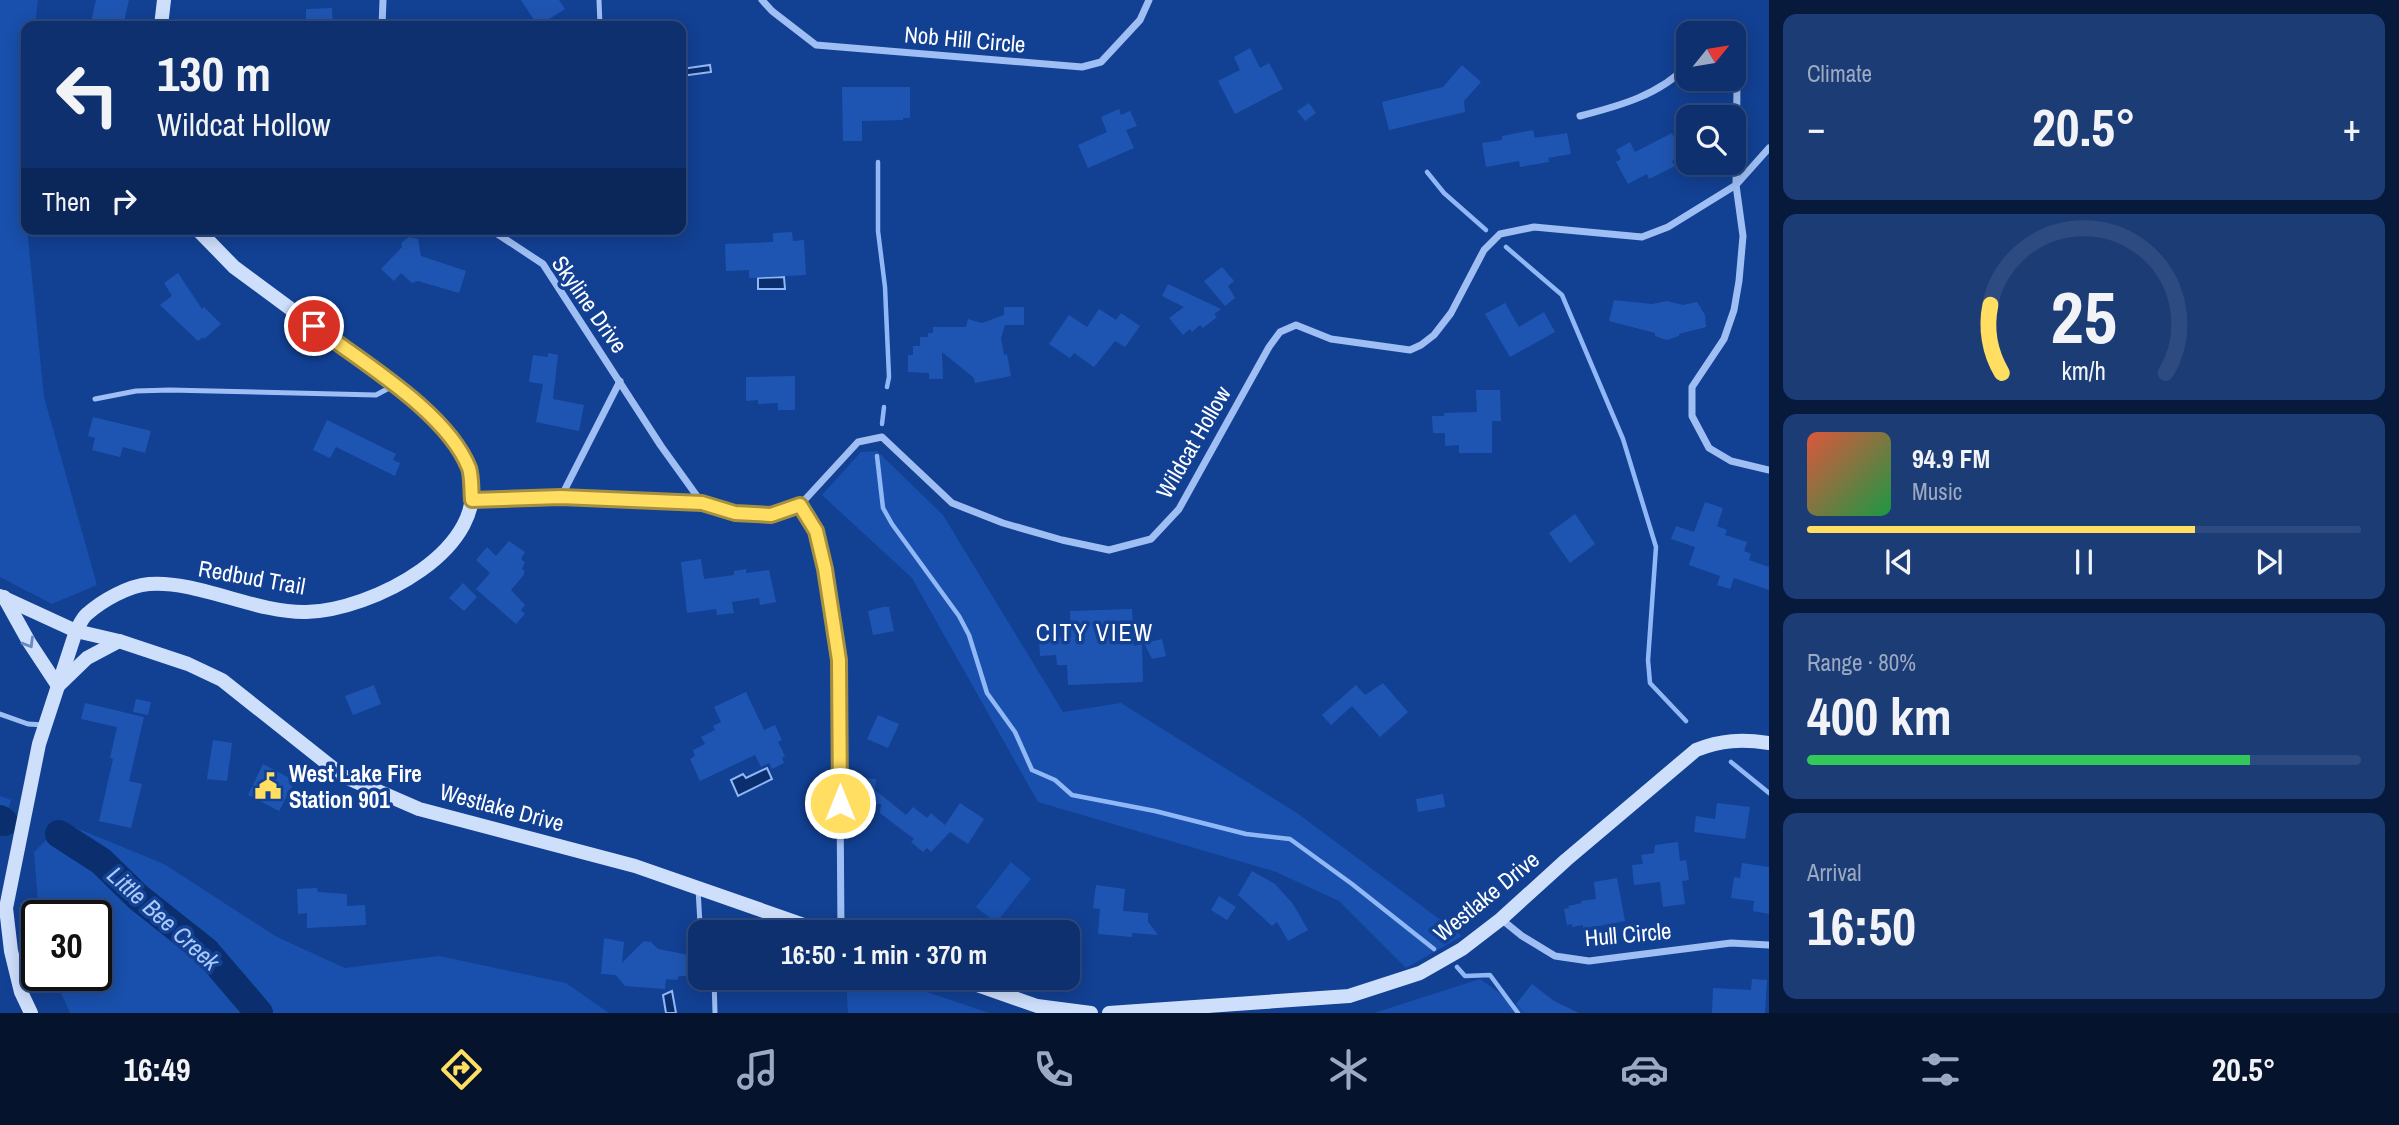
<!DOCTYPE html>
<meta charset="utf-8">
<style>
:root{--surface:#0e306e;--page:#1c3c76;--text:#f1f3f6;--muted:#9ba9c2;--line:#2e4b81;--accent:#ffde61}
body{margin:0;font-family:"Archivo Narrow",sans-serif;background:var(--page);color:var(--text);height:100vh;display:flex;flex-direction:column;font-size:26px;white-space:nowrap}
*{box-sizing:border-box;margin:0}
p{font-size:23px;color:var(--muted)}
.icon{flex:none;width:38px;height:38px;fill:none;stroke:currentColor;stroke-width:2;stroke-linecap:round;stroke-linejoin:round}
.map{position:relative;flex:1;overflow:hidden}
.sheet{display:flex;flex-direction:column;gap:14px;padding:14px;background:#081a3c;width:630px}
.sheet>*{flex:none}
.banner{position:absolute;left:21px;top:21px;width:665px;height:214px;border-radius:14px;box-shadow:0 4px 18px #0003,0 0 0 2px var(--line);background:#0e306e;color:var(--text);overflow:hidden}
.needle{width:46px;rotate:60deg}
.controls{position:absolute;left:1676px;top:21px;display:grid;gap:14px}
.controls a{display:grid;place-items:center;width:70px;height:70px;border-radius:14px;background:var(--surface);box-shadow:0 4px 18px #0003,0 0 0 2px var(--line);font-size:35px}
.speed{position:absolute;left:21px;top:900px;display:flex;gap:14px;font-size:35px;font-weight:700;text-align:center}
.speed>*{display:grid;place-content:center;width:91px;height:91px;border-radius:50%;background:var(--surface);box-shadow:0 4px 18px #0003,0 0 0 2px var(--line);line-height:1}
.speed .limit{border:4px solid #111;border-radius:10px;background:#fff;color:#111}
.pin{position:absolute;display:grid;place-items:center;width:60px;height:60px;color:#fff;margin:-30px;border:4px solid #fff;border-radius:50%;box-shadow:0 2px 7px #0007}
.me{position:absolute;width:77px;margin:-38px;rotate:0deg;stroke-linejoin:round;filter:drop-shadow(0 0 5px #0008)}
.turn{display:flex;align-items:center;gap:24px;height:147px;padding:0 21px;font-size:32px}
.turn .icon{width:91px;height:91px;stroke-width:2.5}
.turn b{display:block;font-size:49px;line-height:60px}
.then{display:flex;align-items:center;height:66px;padding:0 21px;background:#0003;gap:14px;font-size:26px}
.big{font-size:52px;font-weight:700;line-height:1.1}
.sheet .tile{flex:1;display:flex;flex-direction:column;justify-content:center;gap:10px;min-width:0;padding:0 24px;border-radius:14px;background:var(--page)}
.sheet .dial{align-items:center;gap:0}
.dial svg{height:182px;overflow:visible;fill:none;stroke:var(--line);stroke-width:7;stroke-linecap:round;text-anchor:middle}
.dial text{fill:var(--text);stroke:none}
.song{display:flex;align-items:center;gap:21px}
.cover{width:84px;height:84px;border-radius:10px;background:linear-gradient(135deg,hsl(10 70% 55%),hsl(140 70% 35%))}
.played{height:7px;border-radius:4px;background:linear-gradient(90deg,var(--accent) 70%,var(--line) 70%)}
.keys{display:flex;justify-content:space-around;direction:ltr}
.heat{display:flex;justify-content:space-between;align-items:center;font-size:38px;direction:ltr}
.charge{height:10px;border-radius:5px;background:linear-gradient(90deg,#34c759 80%,var(--line) 0)}
.trip{position:absolute;left:688px;top:920px;width:392px;height:70px;border-radius:14px;background:var(--surface);box-shadow:0 4px 18px #0003,0 0 0 2px var(--line);font-weight:700;line-height:70px;text-align:center}
.menu{display:flex;height:112px;justify-content:space-around;align-items:center;background:#06132c;color:var(--muted)}
.menu .icon{width:49px;height:49px}
.menu .on{color:var(--accent)}
.menu b{font-size:32px;color:var(--text)}
main{display:flex;flex:1;min-height:0}
.map>svg:first-child{display:block}
.green{fill:#1950ad}
.water{fill:#0b2e6f;stroke:#91b8f6;stroke-width:2}
.lines{fill:none;stroke-linecap:round;stroke-linejoin:round}
.stream{stroke:#91b8f6;stroke-width:4.5}
.river{stroke:#0b2e6f;stroke-width:28}
.building{fill:#1f55b2}
.lane{stroke:#9fbef3;stroke-width:5}
.street{stroke:#9fbef3;stroke-width:7}
.secondary{stroke:#cedffc;stroke-width:14}
.oneway{stroke:#6788c2}
.route-casing{stroke:#a6903f;stroke-width:18}
.route{stroke:#ffde61;stroke-width:12}
.labels{text-anchor:middle;dominant-baseline:central;stroke-width:7;stroke-linejoin:round;paint-order:stroke}
.street-label{font-size:23px;fill:#fff;stroke:#124093}
.poi-label{font-size:23px;font-weight:bold;fill:#fff;stroke:#124093;text-anchor:start}
.neighbourhood-label{font-size:24px;letter-spacing:2px;fill:#fff;stroke:#124093}
.water-label{font-size:24px;font-style:italic;fill:#abc9f9;stroke:#124093}
</style>
<main>
<div class="map">
<svg width="1769" height="1013" viewBox="0 0 1769 1013">
<rect width="100%" height="100%" fill="#124093"/>
<g class="green">
<path d="M0,0h38l-3,26h-9v107l-4,45 22,219 53,188 -45,19 -52,-27z"/>
<path d="M877,451l66,64 120,197 58,-9 176,110 165,123 -56,32 -67,-67 -63,-29 -238,-70 -126,-224 -90,-83 39,-43z"/>
<path d="M0,796l11,4 -7,22h-4z"/>
<path d="M64,823l100,41 113,73 68,31 94,-12 127,27 43,30h-539l-17,-38h43v-60h-57l-5,-63z"/>
<path d="M1011,862l20,17 -35,44 -20,-16z"/>
<path d="M846,978h40l103,35h-141z"/>
<path d="M1480,979l47,34h-153z"/>
</g>
<g class="water">
<path d="M710,65l1,7 -30,4v-7z"/>
<path d="M784,277l1,12h-27v-11z"/>
<path d="M767,768l5,11 -34,17 -7,-16 12,-6 3,4z"/>
<path d="M672,991l4,22h-10l-3,-18z"/>
</g>
<g class="lines">
<g class="stream">
<path d="M878,162v69l7,56 4,90 -2,10"/>
<path d="M1427,172l17,21 42,37"/>
<path d="M1506,247l56,48 61,144 33,108 -8,113 2,23 36,38"/>
<path d="M882,424l2,-17"/>
<path d="M877,456l6,52 9,16 67,92 10,19 18,58 28,39 17,38 23,10 17,15 83,16 91,23 44,5 62,45 82,65"/>
<path d="M1731,762l38,31"/>
<path d="M1457,967l8,9 25,-1 28,38"/>
</g>
<g class="river">
<path d="M0,819l4,3"/>
<path d="M59,834l42,27 38,37 67,53 53,62"/>
</g>
</g>
<g class="building">
<path d="M96,0h33l-6,26h-33z"/>
<path d="M521,0h38l6,9 -27,17z"/>
<path d="M332,8l1,18h-27v-17z"/>
<path d="M1250,48l10,20 9,-5 14,26 -48,25 -17,-33 22,-11 -6,-13z"/>
<path d="M1462,65l19,17 -17,19 1,11 -76,18 -7,-28 61,-15z"/>
<path d="M842,87h68v31h-7v2l-41,1v20h-19z"/>
<path d="M1309,103l7,10 -11,8 -8,-10z"/>
<path d="M1119,109l2,6 9,-4 7,15 -11,4 8,18 -46,20 -10,-23 29,-13 -6,-15z"/>
<path d="M1533,130l2,8 32,-5 4,21 -23,4 1,4 -29,5 -1,-6 -33,6 -4,-24 20,-3v-4z"/>
<path d="M1672,133l11,23 -11,5 3,5 -26,13 -2,-5 -19,10 -12,-22 5,-3 -5,-9 14,-8 5,10z"/>
<path d="M792,232l1,9 11,-1 2,35 -57,3v-8l-23,1 -1,-27 48,-2v-9z"/>
<path d="M409,237l9,2 3,17 45,15 -7,22 -41,-12 -6,2 -11,-10 -7,8 -13,-12 21,-22 -1,-4z"/>
<path d="M1222,267l12,14 -6,5 7,12 -10,8 -21,-25z"/>
<path d="M178,273l24,36 2,-2 17,17 -17,15 -1,-2 -5,4 -38,-36 12,-9 -8,-13z"/>
<path d="M1168,284l53,25 -7,5 3,3 -14,11 -3,-3 -8,7 -2,-3 -7,6 -14,-17 15,-11 -22,-11z"/>
<path d="M1614,300l38,4 15,-3 16,4 14,-3 8,13 1,12 -27,7v2l-12,4 -12,-4v-3l-46,-12z"/>
<path d="M1505,303l14,24 25,-15 11,20 -45,25 -25,-43z"/>
<path d="M1004,307h20v18h-19l-4,13 3,17 3,-1 4,22 -36,7 -1,-5 -32,-26 1,27h-14v-6l-21,-1v-17h5v-9h7v-9h8v-4h5v-6h33l2,-8 14,4 22,-8z"/>
<path d="M1099,309l17,11 5,-7 19,13 -15,21 -10,-6 -21,26 -20,-14 -4,5 -21,-14 20,-29 18,12z"/>
<path d="M548,353l10,2 -5,44 31,6 -5,26 -43,-9 7,-38 -14,-2 4,-27 15,2z"/>
<path d="M795,376v34h-17v-7l-20,1v-4l-12,1v-24z"/>
<path d="M1476,390h24l1,31h-9v32h-33v-8l-14,1v-13h-12l-1,-17h12v-3l33,-1z"/>
<path d="M93,417l58,14 -6,22 -22,-6 -3,10 -28,-7 3,-12 -7,-2z"/>
<path d="M327,420l69,34 -3,6 7,3 -5,13 -59,-29 -6,11 -17,-8z"/>
<path d="M1705,502l18,6 -6,18 10,4 -2,5 22,7 -3,9 7,3 -2,6 20,7v23l-35,-12 -4,11 -13,-4 3,-9 -31,-11 6,-18 -24,-8 5,-13 18,6z"/>
<path d="M1575,514l20,30 -25,19 -21,-30z"/>
<path d="M509,541l16,11 -4,7 4,3 -3,7 3,2 -2,5 -12,14 14,15 -4,5 4,4 -9,10 -40,-35 14,-16 -14,-13 11,-13 9,9z"/>
<path d="M701,559l3,20 30,-4v-4l12,-2v4l23,-3 7,32 -16,3 -1,-7 -27,4 2,11 -17,2 -1,-6 -29,4 -6,-51z"/>
<path d="M463,583l14,14 -13,14 -15,-13z"/>
<path d="M883,607h6l5,24 -21,4 -5,-24z"/>
<path d="M1132,609l2,37 8,-2 1,38 -75,3 -1,-20h-10l-1,-10 -16,1 -1,-18 32,-1 -1,-26z"/>
<path d="M1162,639l4,17 -14,3 -8,-16z"/>
<path d="M1383,683l25,29 -28,25 -28,-31 -21,19 -9,-10 34,-30 9,10z"/>
<path d="M374,685l7,19 -28,11 -8,-19z"/>
<path d="M746,692l18,38 11,-5 7,15 -4,2 7,14 -3,2 2,5 -12,6 -3,-6 -8,4 -6,-12 -55,26 -10,-22 5,-3 -2,-6 12,-6 -4,-7 14,-7 -2,-4 8,-4 -7,-15z"/>
<path d="M136,699l15,3 -3,13 -15,-3z"/>
<path d="M85,703l59,14 -15,64 13,3 -11,44 -32,-7 14,-62 -3,-1 7,-31 -36,-8z"/>
<path d="M878,715l21,9 -11,24 -21,-9z"/>
<path d="M213,740l19,3 -5,38 -20,-2z"/>
<path d="M263,764l32,17 -16,30 -31,-16z"/>
<path d="M859,778l17,1 -1,11 31,25 7,-8 14,11 4,-5 14,12 15,-22 24,16 -16,25 -18,-12 -19,20 -4,-4 -4,4 -12,-10 3,-3 -34,-26 1,-9 -23,-1z"/>
<path d="M1443,794l2,13 -27,5 -2,-13z"/>
<path d="M1717,803l33,4 -5,32 -51,-7 2,-16 19,3z"/>
<path d="M1678,842l2,19 6,-1 3,20 -7,1 3,23 -22,3 -3,-25 -26,3 -2,-20 11,-1 -2,-9 13,-2 1,-8z"/>
<path d="M1742,863l27,4v47l-16,-3 1,-10 -23,-3 3,-21 6,1z"/>
<path d="M1252,871l23,13 18,20 15,26 -20,11 -11,-19 -5,4 -34,-31z"/>
<path d="M1617,878l8,43 -42,8v-4l-11,2v-3l-5,1 -3,-16 5,-1 -1,-2 14,-3 -1,-2 15,-2 -2,-17z"/>
<path d="M1096,885l29,4 -2,22 25,2v9l10,13 -26,-2v4l-34,-3 2,-25 -7,-1z"/>
<path d="M317,888l1,4 29,2v12l18,-1 1,20 -59,3v-15l-9,1 -1,-25z"/>
<path d="M1219,896l17,11 -9,13 -16,-10z"/>
<path d="M604,938l20,4 -2,21 22,-22 7,1 7,7 31,6 -2,21h-8l-2,4 -11,-1 -1,10 -40,-3 -9,-11 -15,-1z"/>
<path d="M1752,979l15,1 -2,33h-53l1,-25 38,2z"/>
<path d="M1532,984l22,17 25,12h-53l-10,-9z"/>
</g>
<g class="lines">
<g class="lane">
<path d="M599,0l1,26"/>
<path d="M95,399l41,-8 34,-1 206,5 15,-8"/>
<path d="M0,714l28,10 16,1"/>
<path d="M698,889l2,35 6,9"/>
<path d="M714,978l1,35"/>
</g>
<g class="street">
<path d="M762,0l10,11 44,34 266,22 19,-5 39,-42 9,-20"/>
<path d="M382,26l1,-26"/>
<path d="M1734,59l3,24 -1,102 7,51 -4,45 -5,29 -10,29 -32,48v29l17,32 22,13 38,9"/>
<path d="M1580,116c39,-10 80,-21 109,-52"/>
<path d="M490,229l53,35 118,182 41,57"/>
<path d="M561,497l59,-116"/>
<path d="M472,500l89,-3 141,6 33,10 36,2 29,-10 58,-63 24,-5 70,66 51,20 59,17 47,10 42,-11 28,-30 90,-162 11,-15 16,-7 35,14 79,11 11,-5 13,-10 17,-22 33,-63 16,-16 34,-7 108,10 26,-10 68,-42 33,-37"/>
<path d="M800,505l16,26 9,38 14,91 2,273"/>
<path d="M1501,919l21,17 33,20 34,5 142,-18 38,2"/>
</g>
<g class="secondary">
<path d="M161,26l3,-26"/>
<path d="M0,596l76,35 43,10 69,23 34,16 121,96 76,33 216,57 192,67"/>
<path d="M4,597l25,45 29,44 29,-28 32,-17"/>
<path d="M957,978l80,28 54,7"/>
<path d="M31,1013l-10,-21 -10,-41 -5,-43 33,-164 37,-113c3,-5 6,-13 11,-17 16,-14 41,-28 62,-30 48,-4 106,29 157,28 64,-1 189,-63 163,-143 -8,-25 -29,-45 -47,-63l-188,-139 -37,-38"/>
<path d="M1109,1013l240,-17 71,-23 42,-24 39,-30 65,-59 130,-110c25,-10 46,-11 73,-7"/>
</g>
</g>
<defs><path id="oneway-chevron" d="M-2-3.5L2.5 0L-2 3.5" fill="none" stroke-width="1.6" stroke-linecap="round" stroke-linejoin="round" transform="scale(1.75)"/></defs>
<use class="oneway" href="#oneway-chevron" transform="translate(29 643) rotate(59)"/>
<g class="lines">
<defs>
<path id="route" d="M314,326c48,36 133,86 155,142 3,9 2,22 3,32l89,-3 141,6 33,10 36,2 29,-10 16,26 9,38 14,91 1,143"/>
</defs>
<use href="#route" class="route-casing"/>
<use href="#route" class="route"/>
</g>
<defs>
<symbol id="civic-bare" viewBox="-9 -9 18 18"><path d="M-.6-6.5H3V-4.5H.6V-3L4-1V1h2V6H-6V1h2V-1L-.6-3ZM-1.2 2.5V6h2.4V2.5Z" fill="#ffde61" stroke="#124093" stroke-width="2.5" paint-order="stroke"/></symbol>
</defs>
<g fill-rule="evenodd">
<use href="#civic-bare" x="249" y="767" width="38" height="38"/>
</g>
<g class="labels">
<g class="street-label">
<text transform="translate(965 39) rotate(5)">Nob Hill Circle</text>
<text transform="translate(590 304) rotate(55)">Skyline Drive</text>
<text transform="translate(1193 442) rotate(-60)">Wildcat Hollow</text>
<text transform="translate(252 577) rotate(10)">Redbud Trail</text>
<text transform="translate(502 807) rotate(15)">Westlake Drive</text>
<text transform="translate(1486 896) rotate(-39)">Westlake Drive</text>
<text transform="translate(1628 934) rotate(-5)">Hull Circle</text>
</g>
<g class="poi-label">
<text x="289" y="773">West Lake Fire<tspan x="289" dy="26">Station 901</tspan></text>
</g>
<g class="neighbourhood-label">
<text x="1095" y="632">CITY VIEW</text>
</g>
<g class="water-label">
<text transform="translate(164 918) rotate(42)">Little Bee Creek</text>
</g>
</g>
</svg>
<div class="controls">
<a><svg class="needle" viewBox="-14 -14 28 28"><path d="M0-13l5 13h-10z" fill="#e53935"/><path d="M0 13l5-13h-10z" fill="#9ba9c2"/></svg></a>
<a><svg class="icon" aria-label="search" viewBox="0 0 24 24"><circle cx="10" cy="10" r="6"/><path d="M15 15l6 6"/></svg></a>
</div>
<div class="speed"><div class="limit">30</div></div>
<div class="pin" style="left:314px;top:326px;background:#d93025"><svg class="icon" aria-label="arrive" viewBox="0 0 24 24"><path d="M6 21V4h12l-3 4 3 4H6"/></svg></div>
<svg class="me" style="left:840px;top:803px" viewBox="-20 -20 40 40"><circle r="17" fill="#ffde61" stroke="#fff" stroke-width="3"/><path d="M0-11L8 9 0 5-8 9z" fill="#fff"/></svg>
<div class="trip">16:50 · 1 min · 370 m</div>
<div class="banner">
<div class="turn"><svg class="icon" aria-label="left" viewBox="0 0 24 24"><path d="M17 20v-9H6M10 6l-5 5 5 5"/></svg><div><b>130 m</b>Wildcat Hollow</div></div>
<div class="then">Then<svg class="icon" aria-label="right" viewBox="0 0 24 24"><path d="M7 20v-9h11M14 6l5 5-5 5"/></svg></div>
</div>
</div>
<section class="sheet">
<div class="tile"><p>Climate</p>
<div class="heat"><a>−</a><b class="big">20.5°</b><a>+</a></div>
</div>
<div class="tile dial"><svg viewBox="0 0 100 80">
<path d="M14 69A42 42 0 1 1 86 69"/>
<path d="M14 69A42 42 0 0 1 9 39" stroke="#ffde61"/>
<text x="50" y="56" font-size="32" font-weight="700">25</text>
<text x="50" y="72" font-size="11">km/h</text>
</svg></div>
<div class="tile">
<div class="song"><i class="cover"></i><div><b>94.9 FM</b><p>Music</p></div></div>
<div class="played"></div>
<div class="keys"><svg class="icon" aria-label="previous" viewBox="0 0 24 24"><path d="M18 5L8 12l10 7zM5 5v14"/></svg><svg class="icon" aria-label="pause" viewBox="0 0 24 24"><path d="M8 5v14M16 5v14"/></svg><svg class="icon" aria-label="next" viewBox="0 0 24 24"><path d="M6 5l10 7-10 7zM19 5v14"/></svg></div>
</div>
<div class="tile"><p>Range · 80%</p><b class="big">400 km</b><div class="charge"></div></div>
<div class="tile"><p>Arrival</p><b class="big">16:50</b></div>
</section>
</main>
<nav class="menu">
<b>16:49</b>
<svg class="icon on" aria-label="directions" viewBox="0 0 24 24"><path d="M12 3l9 9-9 9-9-9zM9 14v-3h6M13 9l2 2-2 2"/></svg>
<svg class="icon" aria-label="music" viewBox="0 0 24 24"><path d="M9 18V5l10-2v13"/><circle cx="6" cy="18" r="3"/><circle cx="16" cy="16" r="3"/></svg>
<svg class="icon" aria-label="phone" viewBox="0 0 24 24"><path d="M5 4h4l2 5-3 2q2 4 5 5l2-3 5 2v4C11 20 4 13 5 4z"/></svg>
<svg class="icon" aria-label="climate" viewBox="0 0 24 24"><path d="M12 3v18M4 7l16 10M4 17L20 7"/></svg>
<svg class="icon" aria-label="car" viewBox="0 0 24 24"><path d="M5 17H2v-5l4-1 3-4h7l3 4 3 1v5h-3M9 17h6M6 11h13"/><circle cx="7" cy="17" r="2"/><circle cx="17" cy="17" r="2"/></svg>
<svg class="icon" aria-label="filters" viewBox="0 0 24 24"><path d="M4 7h16M4 17h16"/><circle cx="9" cy="7" r="2"/><circle cx="15" cy="17" r="2"/></svg>
<b>20.5°</b>
</nav>
